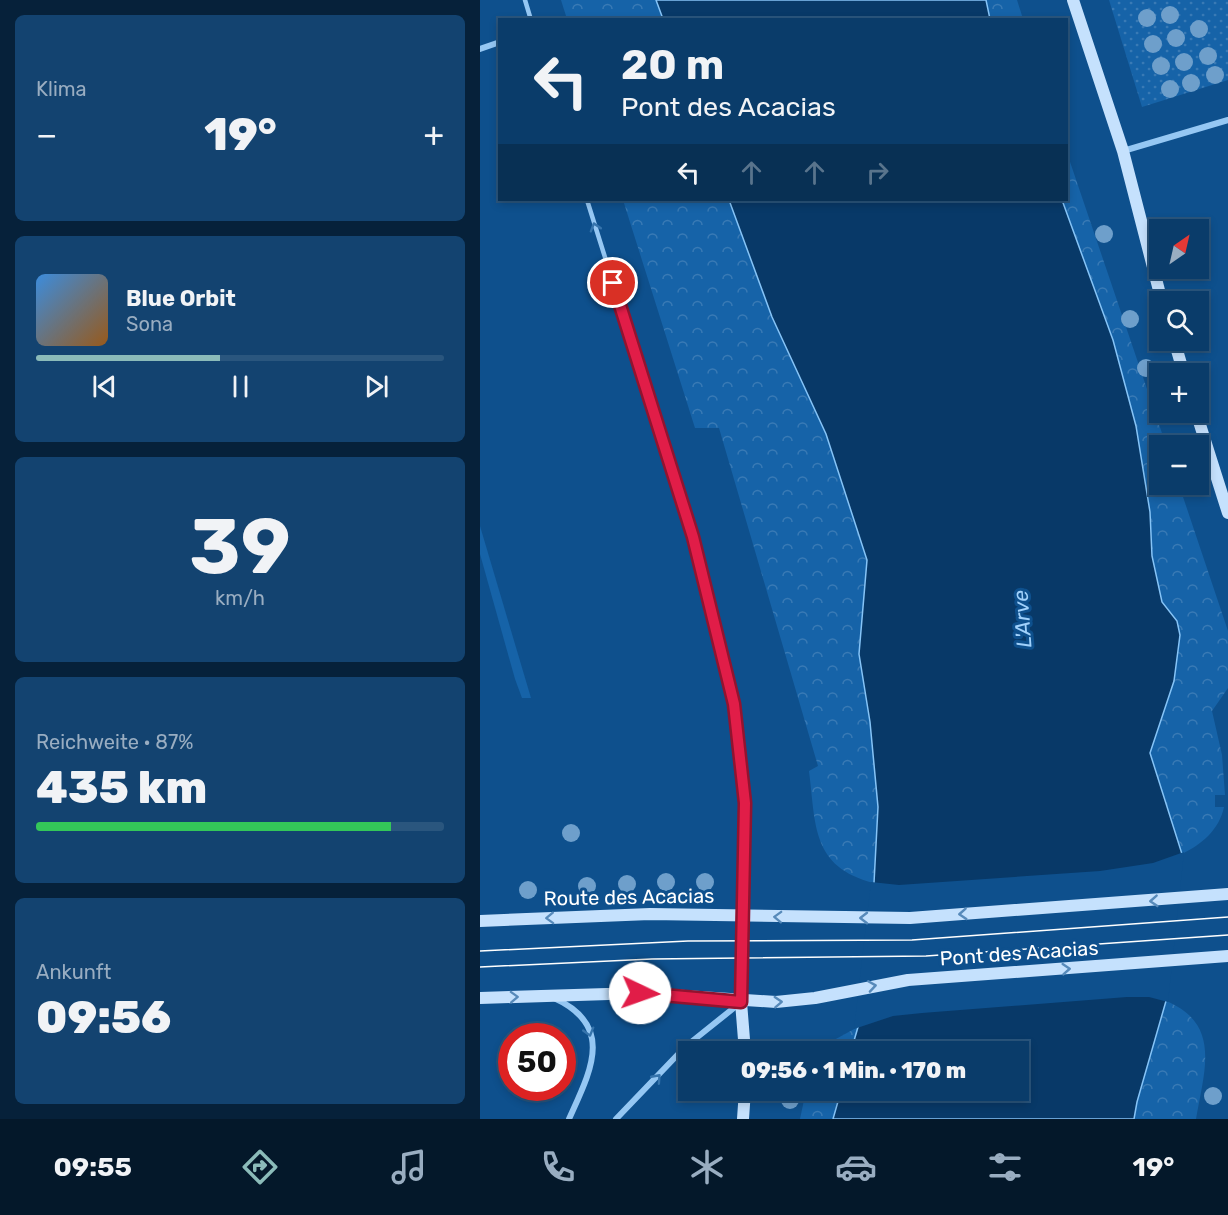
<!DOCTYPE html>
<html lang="de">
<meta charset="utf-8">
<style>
:root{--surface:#0a3c6a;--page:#134370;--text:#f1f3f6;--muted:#99adc1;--line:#2a567e;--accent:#8bbbb9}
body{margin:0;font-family:Rubik,sans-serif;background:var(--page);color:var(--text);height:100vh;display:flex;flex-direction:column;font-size:22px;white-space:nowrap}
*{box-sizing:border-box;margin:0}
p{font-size:20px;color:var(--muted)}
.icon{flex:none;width:33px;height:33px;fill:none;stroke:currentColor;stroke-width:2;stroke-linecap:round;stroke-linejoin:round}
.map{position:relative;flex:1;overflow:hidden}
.details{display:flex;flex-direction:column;gap:15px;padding:15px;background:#06213a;width:480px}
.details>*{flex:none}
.top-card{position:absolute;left:18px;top:18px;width:570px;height:183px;border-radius:0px;box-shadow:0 3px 9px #0003,0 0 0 2px var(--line);background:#0a3c6a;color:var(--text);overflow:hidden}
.needle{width:39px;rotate:34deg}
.controls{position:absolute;left:669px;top:219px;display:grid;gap:12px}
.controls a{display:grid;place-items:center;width:60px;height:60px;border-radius:0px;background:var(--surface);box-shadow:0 3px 9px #0003,0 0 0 2px var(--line);font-size:30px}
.speed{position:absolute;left:18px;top:1023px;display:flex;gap:12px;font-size:30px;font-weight:700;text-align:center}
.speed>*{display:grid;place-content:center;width:78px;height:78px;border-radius:50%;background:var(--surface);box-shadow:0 3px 9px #0003,0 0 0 2px var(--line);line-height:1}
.speed .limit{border:9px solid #d22;background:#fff;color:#111}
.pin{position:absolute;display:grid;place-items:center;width:51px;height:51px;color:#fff;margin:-26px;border:3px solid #fff;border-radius:50%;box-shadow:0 2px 6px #0007}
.me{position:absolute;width:66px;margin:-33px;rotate:93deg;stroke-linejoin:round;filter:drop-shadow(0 0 4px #0008)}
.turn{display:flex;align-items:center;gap:21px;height:126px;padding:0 24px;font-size:27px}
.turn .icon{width:78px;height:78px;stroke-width:2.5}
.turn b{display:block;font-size:42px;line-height:51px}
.lanes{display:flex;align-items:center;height:57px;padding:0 24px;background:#0003;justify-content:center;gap:30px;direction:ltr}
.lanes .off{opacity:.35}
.big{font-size:45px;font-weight:800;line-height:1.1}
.details .widget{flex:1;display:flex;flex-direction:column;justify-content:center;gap:9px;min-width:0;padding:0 21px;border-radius:9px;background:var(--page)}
.details .dial{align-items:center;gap:0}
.dial b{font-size:78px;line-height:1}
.song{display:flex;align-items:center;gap:18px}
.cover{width:72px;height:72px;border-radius:9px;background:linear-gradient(135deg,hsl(210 70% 55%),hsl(30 70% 35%))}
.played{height:6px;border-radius:3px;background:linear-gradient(90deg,var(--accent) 45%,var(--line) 45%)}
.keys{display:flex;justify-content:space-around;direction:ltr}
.heat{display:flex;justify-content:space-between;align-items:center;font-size:33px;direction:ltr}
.charge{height:9px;border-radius:4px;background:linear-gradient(90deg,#34c759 87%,var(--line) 0)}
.trip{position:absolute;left:198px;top:1041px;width:351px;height:60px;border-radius:0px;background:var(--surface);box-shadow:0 3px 9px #0003,0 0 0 2px var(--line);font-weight:800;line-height:60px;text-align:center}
.tabs{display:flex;height:96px;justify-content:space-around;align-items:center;background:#04182a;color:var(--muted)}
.tabs .icon{width:42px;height:42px}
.tabs .active{color:var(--accent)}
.tabs b{font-size:27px;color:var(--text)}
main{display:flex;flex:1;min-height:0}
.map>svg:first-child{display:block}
.green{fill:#1663a8}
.forest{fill:url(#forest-crowns)}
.park{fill:url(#park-dots)}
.water{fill:#083968;stroke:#86c4f7;stroke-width:1.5}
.pier{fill:#0e508d}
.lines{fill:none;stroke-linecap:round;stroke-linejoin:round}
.lane{stroke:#95c7f3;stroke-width:4.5}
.street{stroke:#95c7f3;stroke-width:6}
.secondary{stroke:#c5e1fd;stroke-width:12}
.tram{stroke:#fff;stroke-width:1.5}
.tree{fill:#6e9fcb}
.oneway{stroke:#3674ac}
.oneway2{stroke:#578aba}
.route-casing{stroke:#92132f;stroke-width:15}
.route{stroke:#e11d48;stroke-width:10}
.labels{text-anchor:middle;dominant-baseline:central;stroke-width:6;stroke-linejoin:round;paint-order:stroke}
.street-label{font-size:20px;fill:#fff;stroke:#0e508d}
.water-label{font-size:21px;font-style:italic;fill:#a1d1fb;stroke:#0e508d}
</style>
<main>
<section class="details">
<div class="widget"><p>Klima</p>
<div class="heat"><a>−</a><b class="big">19°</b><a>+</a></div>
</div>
<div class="widget">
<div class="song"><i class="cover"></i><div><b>Blue Orbit</b><p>Sona</p></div></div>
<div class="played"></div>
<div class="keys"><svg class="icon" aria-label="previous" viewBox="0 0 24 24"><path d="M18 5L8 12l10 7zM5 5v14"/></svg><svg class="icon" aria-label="pause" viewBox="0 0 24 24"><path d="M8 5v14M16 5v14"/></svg><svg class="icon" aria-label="next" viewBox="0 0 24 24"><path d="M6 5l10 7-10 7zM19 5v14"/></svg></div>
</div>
<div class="widget dial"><b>39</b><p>km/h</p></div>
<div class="widget"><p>Reichweite · 87%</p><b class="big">435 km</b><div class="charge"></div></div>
<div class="widget"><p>Ankunft</p><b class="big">09:56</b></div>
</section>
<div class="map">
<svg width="748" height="1119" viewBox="0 0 748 1119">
<defs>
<pattern id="forest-crowns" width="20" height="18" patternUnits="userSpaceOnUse" patternTransform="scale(1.5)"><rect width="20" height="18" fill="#1663a8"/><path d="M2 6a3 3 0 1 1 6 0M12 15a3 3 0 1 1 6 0" fill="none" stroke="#397ab5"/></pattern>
<pattern id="park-dots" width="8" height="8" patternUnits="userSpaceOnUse" patternTransform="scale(1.5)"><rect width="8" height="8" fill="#1663a8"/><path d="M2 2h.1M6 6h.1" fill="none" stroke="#397ab5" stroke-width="1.8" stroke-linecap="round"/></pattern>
</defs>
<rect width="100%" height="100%" fill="#0e508d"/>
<path class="green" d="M0,526l51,172h-9l-7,-19 -35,-125z"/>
<g class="forest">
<path d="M81,0h95l7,19h-96z"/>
<path d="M506,0h31l6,19h-33z"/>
<path d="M587,153l99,292 -6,1v38l19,1 49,146v57l-16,23 10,44 3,40h-10v12h9c-5,23 -22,37 -42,47l-32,-101 24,-72 3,-60 -15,-19 -10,-46 -2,-44 -14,-86 -23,-86 -51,-140h4z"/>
<path d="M143,200h106l43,117 54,117 41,126 -8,94 11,68 8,85 -4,76c-63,-16 -58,-58 -65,-112l9,-5 -99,-338h-24z"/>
<path d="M686,1001c56,23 38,70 30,118h-62l3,-17z"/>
<path d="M378,1027l-7,24 -27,1 10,-12z"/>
<path d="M326,1091h35l-8,28h-33z"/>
</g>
<path class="park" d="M629,0h119v80l-86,27z"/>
<g class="water">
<path d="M176,0h330l4,19h-327z"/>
<path d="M249,200h333l51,140 23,86 14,86 2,44 10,46 15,19 3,14 -6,46 -24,72 32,101 -16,147 -29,101 -3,17h-301l8,-28 177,-1v-38l-167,-1 7,-24 16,-144 4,-76 -8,-85 -11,-68 8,-94 -41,-126 -54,-117z"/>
</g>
<path class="pier" d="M704,852l-16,150 -19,-5h-22l-205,16 -29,3 -39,13 17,-147 28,3 201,-14 53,-8z"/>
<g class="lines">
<g class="lane">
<path d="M45,0l6,20"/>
<path d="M107,200l106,337 41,167 11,99 -3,110"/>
</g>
<g class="street">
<path d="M0,49l20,-7"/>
<path d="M643,151l105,-31"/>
<path d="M74,998c62,28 36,74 15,121"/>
<path d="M136,1119l69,-72 55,-44"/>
</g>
<g class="secondary">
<path d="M593,0l50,151 39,151"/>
<path d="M694,340l10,34"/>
<path d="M716,412l32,101"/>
<path d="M262,915l-1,87 4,50"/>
<path d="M0,921l170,-7 260,4 318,-24"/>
<path d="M0,998l160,-5 136,9 39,-4 93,-18 320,-24"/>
<path d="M263,1119l2,-29"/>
</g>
<g class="tram">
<path d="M0,951l208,-10 224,-1 316,-23"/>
<path d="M0,967l172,-8 274,-3 302,-21"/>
</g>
</g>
<g class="tree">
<circle cx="690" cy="15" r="9"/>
<circle cx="667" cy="18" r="9"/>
<circle cx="719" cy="29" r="9"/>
<circle cx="696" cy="38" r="9"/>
<circle cx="673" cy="44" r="9"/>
<circle cx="728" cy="56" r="9"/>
<circle cx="704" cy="62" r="9"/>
<circle cx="681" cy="66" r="9"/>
<circle cx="735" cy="75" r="9"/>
<circle cx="711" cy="83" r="9"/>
<circle cx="690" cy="89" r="9"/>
<circle cx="624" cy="234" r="9"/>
<circle cx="650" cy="319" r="9"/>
<circle cx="666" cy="368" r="9"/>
<circle cx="91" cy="833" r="9"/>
<circle cx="186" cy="882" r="9"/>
<circle cx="225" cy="882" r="9"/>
<circle cx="147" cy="884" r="9"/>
<circle cx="107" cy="886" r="9"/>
<circle cx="48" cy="890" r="9"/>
<circle cx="733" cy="1096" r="9"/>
<circle cx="310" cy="1100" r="9"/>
</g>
<defs><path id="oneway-chevron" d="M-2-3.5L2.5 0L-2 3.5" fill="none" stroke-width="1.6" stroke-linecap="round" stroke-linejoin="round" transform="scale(1.5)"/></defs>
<g class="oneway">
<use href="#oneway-chevron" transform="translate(115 227) rotate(-107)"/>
<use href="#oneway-chevron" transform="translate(109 1032) rotate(74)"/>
<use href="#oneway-chevron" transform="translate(177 1078) rotate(-48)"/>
</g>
<g class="oneway2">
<use href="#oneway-chevron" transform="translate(674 901) rotate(176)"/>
<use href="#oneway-chevron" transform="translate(483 914) rotate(176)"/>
<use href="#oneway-chevron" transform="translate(298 917) rotate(-178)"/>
<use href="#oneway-chevron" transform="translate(70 918) rotate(178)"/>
<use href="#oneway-chevron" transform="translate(384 918) rotate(-180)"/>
<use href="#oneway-chevron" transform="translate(586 969) rotate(-4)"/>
<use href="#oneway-chevron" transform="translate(392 986) rotate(-9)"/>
<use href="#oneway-chevron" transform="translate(34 997) rotate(-2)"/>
<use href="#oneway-chevron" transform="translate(298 1002) rotate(-3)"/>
</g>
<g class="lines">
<defs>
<path id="route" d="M133,283l80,254 41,167 11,99 -4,199 -101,-9"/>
</defs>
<use href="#route" class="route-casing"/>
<use href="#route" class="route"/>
</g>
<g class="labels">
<g class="street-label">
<text transform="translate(149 897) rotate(-1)">Route des Acacias</text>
<text transform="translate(539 953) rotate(-4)">Pont des Acacias</text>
</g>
<g class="water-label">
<text transform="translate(542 619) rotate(-94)">L'Arve</text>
</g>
</g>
</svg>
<div class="controls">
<a><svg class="needle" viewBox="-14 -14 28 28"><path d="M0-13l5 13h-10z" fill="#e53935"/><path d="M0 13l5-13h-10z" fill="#99adc1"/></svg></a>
<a><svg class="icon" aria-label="search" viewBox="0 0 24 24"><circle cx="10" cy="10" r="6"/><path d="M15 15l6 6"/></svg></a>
<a>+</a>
<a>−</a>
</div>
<div class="speed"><div class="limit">50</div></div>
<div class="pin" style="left:133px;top:283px;background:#d93025"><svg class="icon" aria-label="arrive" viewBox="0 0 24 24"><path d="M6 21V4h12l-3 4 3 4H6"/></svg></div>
<svg class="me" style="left:160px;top:993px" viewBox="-20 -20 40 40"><circle r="19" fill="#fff"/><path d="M0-13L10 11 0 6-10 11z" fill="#e11d48"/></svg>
<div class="trip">09:56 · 1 Min. · 170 m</div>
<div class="top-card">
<div class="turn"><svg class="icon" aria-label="left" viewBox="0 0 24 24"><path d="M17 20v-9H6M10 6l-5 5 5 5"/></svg><div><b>20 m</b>Pont des Acacias</div></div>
<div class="lanes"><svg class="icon" aria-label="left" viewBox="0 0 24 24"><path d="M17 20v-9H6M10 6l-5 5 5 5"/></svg><svg class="icon off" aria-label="ahead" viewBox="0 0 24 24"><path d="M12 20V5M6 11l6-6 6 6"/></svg><svg class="icon off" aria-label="ahead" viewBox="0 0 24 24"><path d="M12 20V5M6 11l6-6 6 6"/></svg><svg class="icon off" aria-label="right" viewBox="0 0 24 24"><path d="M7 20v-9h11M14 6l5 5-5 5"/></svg></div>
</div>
</div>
</main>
<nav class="tabs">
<b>09:55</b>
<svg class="icon active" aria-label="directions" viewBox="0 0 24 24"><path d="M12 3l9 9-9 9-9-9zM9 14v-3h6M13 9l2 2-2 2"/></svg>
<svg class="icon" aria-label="music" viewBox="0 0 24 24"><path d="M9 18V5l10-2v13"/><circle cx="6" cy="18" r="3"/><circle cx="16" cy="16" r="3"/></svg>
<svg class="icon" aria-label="phone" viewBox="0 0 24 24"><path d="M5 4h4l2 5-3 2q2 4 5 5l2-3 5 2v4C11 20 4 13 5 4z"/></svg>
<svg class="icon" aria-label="climate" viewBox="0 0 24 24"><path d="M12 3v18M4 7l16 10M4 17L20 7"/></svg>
<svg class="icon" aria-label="car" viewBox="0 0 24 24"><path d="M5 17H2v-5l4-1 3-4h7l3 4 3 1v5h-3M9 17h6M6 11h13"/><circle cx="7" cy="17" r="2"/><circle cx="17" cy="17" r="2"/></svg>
<svg class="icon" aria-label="filters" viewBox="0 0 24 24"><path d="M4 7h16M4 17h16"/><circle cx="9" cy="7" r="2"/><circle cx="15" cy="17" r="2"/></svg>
<b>19°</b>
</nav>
